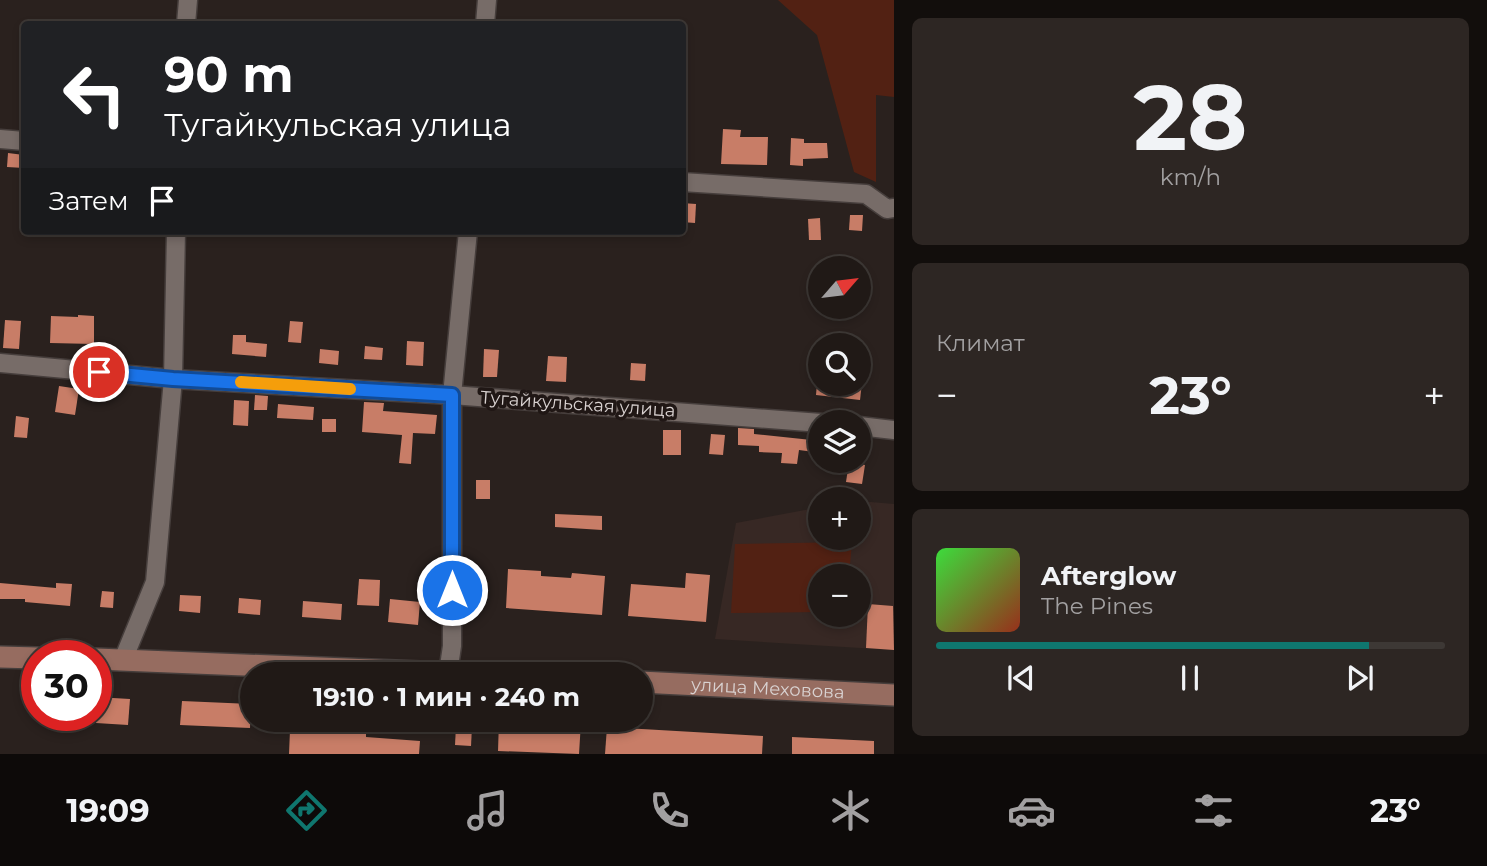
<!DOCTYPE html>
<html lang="ru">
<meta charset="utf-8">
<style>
:root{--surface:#201916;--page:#2d2623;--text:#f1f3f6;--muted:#a2a0a1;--line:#3d3835;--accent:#0f766e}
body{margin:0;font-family:Montserrat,sans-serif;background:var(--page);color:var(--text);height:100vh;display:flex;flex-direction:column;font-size:26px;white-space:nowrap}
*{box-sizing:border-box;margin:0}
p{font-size:23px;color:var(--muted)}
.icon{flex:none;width:38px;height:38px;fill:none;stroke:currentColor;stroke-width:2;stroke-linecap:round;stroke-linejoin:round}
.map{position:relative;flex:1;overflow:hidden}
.drawer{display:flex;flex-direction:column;gap:18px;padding:18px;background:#120e0c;width:593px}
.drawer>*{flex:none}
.guide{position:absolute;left:21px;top:21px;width:665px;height:214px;border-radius:7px;box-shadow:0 4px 10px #0003,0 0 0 2px var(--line);background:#202124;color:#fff;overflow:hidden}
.needle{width:46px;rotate:62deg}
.buttons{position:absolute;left:808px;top:256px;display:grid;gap:14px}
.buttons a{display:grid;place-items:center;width:63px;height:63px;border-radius:50%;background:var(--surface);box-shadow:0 4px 10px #0003,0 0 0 2px var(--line);font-size:35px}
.speed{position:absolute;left:21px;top:640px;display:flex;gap:14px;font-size:35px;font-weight:700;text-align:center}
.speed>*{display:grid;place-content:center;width:91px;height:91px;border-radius:50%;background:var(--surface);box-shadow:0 4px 10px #0003,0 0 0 2px var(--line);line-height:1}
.speed .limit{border:10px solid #d22;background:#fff;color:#111}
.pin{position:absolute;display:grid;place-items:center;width:60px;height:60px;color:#fff;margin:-30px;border:4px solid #fff;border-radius:50%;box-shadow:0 2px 7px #0007}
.me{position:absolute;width:77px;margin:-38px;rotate:0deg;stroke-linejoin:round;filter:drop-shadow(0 0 5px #0008)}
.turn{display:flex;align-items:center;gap:24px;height:147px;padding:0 28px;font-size:32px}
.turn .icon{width:91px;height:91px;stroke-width:2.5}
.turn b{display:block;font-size:49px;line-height:60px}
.then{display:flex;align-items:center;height:66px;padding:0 28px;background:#0003;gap:14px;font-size:26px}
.big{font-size:52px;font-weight:700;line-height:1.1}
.drawer .tile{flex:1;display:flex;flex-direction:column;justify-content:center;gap:10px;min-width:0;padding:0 24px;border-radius:10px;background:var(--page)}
.drawer .dial{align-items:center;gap:0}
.dial b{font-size:91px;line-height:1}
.song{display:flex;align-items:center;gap:21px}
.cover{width:84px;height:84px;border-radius:10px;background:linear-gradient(135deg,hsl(120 70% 55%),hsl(10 70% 35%))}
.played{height:7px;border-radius:4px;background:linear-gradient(90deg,var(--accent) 85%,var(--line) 85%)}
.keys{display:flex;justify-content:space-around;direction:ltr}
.heat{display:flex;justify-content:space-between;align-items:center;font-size:38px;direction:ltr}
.trip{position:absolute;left:240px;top:662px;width:413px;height:70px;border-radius:35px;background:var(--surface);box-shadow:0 4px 10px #0003,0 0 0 2px var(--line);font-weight:700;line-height:70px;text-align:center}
.tabs{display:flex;height:112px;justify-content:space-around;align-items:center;background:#0d0a09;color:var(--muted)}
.tabs .icon{width:49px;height:49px}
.tabs .on{color:var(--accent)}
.tabs b{font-size:32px;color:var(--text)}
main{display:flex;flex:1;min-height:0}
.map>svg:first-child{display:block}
.built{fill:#372824;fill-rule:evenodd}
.green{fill:#522113}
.building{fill:#c87d67}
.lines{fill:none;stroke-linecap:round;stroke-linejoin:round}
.street-casing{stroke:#463e3c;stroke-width:21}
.secondary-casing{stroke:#463e3c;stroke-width:24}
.street{stroke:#776c68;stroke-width:18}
.secondary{stroke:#966c60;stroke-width:21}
.route-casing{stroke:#114b97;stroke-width:18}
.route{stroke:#1a73e8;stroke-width:12}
.slow{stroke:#f59e0b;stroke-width:12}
.labels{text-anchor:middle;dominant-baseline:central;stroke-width:7;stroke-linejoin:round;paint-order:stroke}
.street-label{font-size:18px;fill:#d9d2d1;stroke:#201715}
</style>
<main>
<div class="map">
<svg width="894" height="754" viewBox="0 0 894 754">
<rect width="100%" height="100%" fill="#2a211e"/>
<path class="built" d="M859,501l35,3v146l-179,-11 21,-116 85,-16v30h38zM821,576h38v38h-38z"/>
<g class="green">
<path d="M778,0h116v97l-18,-2v87l-22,-10 -37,-137z"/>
<path d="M852,542l-3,34h-28v36l-90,1 4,-69z"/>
</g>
<g class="building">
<path d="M723,129l18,1 -1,7h28l-1,28 -46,-1z"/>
<path d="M791,138l13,1v4h23l1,15 -25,1v7l-13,-1z"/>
<path d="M8,153l16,2v13l-17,-1z"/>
<path d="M682,203l14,1 -1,19 -13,-1z"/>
<path d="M850,215h13l-1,16 -13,-1z"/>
<path d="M820,218l1,22h-12l-1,-21z"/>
<path d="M78,315l16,1v28l-44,-1 1,-27 27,1z"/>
<path d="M5,320l16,1 -2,28 -16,-1z"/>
<path d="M290,321l13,1 -2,21 -13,-1z"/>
<path d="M233,335h13v7l21,2 -1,13 -34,-3z"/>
<path d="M407,341l17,1 -1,24 -17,-1z"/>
<path d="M365,346l18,2 -1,12 -18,-1z"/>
<path d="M320,349l19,2 -1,14 -19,-2z"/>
<path d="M484,349l15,1 -2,27h-14z"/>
<path d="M548,356l19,1 -1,25 -20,-1z"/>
<path d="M631,363l15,1 -1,17 -15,-1z"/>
<path d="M817,383h45l-2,17 -44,-5z"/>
<path d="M59,386l20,3 -4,26 -20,-3z"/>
<path d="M255,395l13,1 -1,14h-13z"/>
<path d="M234,400l15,1 -1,25 -15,-1z"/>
<path d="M364,402l20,1 -1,8 54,4 -2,19 -22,-1 -2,31 -12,-1 3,-28 -40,-3z"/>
<path d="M278,404l36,3 -1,13 -36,-2z"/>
<path d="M16,416l13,2 -2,20 -13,-1z"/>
<rect x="322" y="419" width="14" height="13"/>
<path d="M738,428l16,1v5l67,7v12l-22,-3 -2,14 -16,-1 1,-10 -23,-1v-6l-21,-1z"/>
<rect x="663" y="430" width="18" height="25"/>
<path d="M711,434l14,1 -2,20 -14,-1z"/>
<path d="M849,462l16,3 -3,19 -16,-2z"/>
<rect x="476" y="480" width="14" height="19"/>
<path d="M555,514l47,2v14l-47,-3z"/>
<path d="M508,569l33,2v5l30,2 1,-5 33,3 -3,39 -96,-7z"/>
<path d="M686,573l24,2 -4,47 -78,-6 3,-32 54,4z"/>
<path d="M359,579l21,1 -1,26 -22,-1z"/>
<path d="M0,583l56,5v-5l16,1 -2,22 -45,-4v-3h-25z"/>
<path d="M102,591l12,1 -1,16 -13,-1z"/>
<path d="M180,595l21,1 -1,17 -21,-2z"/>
<path d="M239,598l22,2 -1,15 -22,-2z"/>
<path d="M390,599l30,3 -2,23 -30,-3z"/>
<path d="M303,601l39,3 -1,16 -39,-3z"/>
<path d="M868,604l25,2 1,44 -28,-2z"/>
<path d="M96,697l34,2 -2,26 -32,-2z"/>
<path d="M182,701l69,3 -1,24 -70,-3z"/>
<path d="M499,719l82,3 -2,32 -81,-3z"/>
<path d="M319,723l27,2 -1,7 21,1v4l54,4 -1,13h-130l1,-24 28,1z"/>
<path d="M456,726l16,1 -1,19 -16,-1z"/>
<path d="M607,727l156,9 -1,18h-157z"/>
<path d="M792,737l82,4v13h-82z"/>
</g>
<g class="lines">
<defs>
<g id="street">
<path d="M186,24l2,-24"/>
<path d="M485,24l2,-24"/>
<path d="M0,139l24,2"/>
<path d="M682,182l184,12 21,15 7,-1"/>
<path d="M0,363l173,16 279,16 369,28"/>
<path d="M859,426l35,4"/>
<path d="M123,660l32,-78 18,-203 3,-148"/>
<path d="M448,673l4,-27v-251l16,-164"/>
</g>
<g id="secondary">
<path d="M0,657l37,1"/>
<path d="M96,659l374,15"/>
<path id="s1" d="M640,682l254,13"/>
</g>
</defs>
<use href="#street" class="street-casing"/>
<use href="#secondary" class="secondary-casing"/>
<use href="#street" class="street"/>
<use href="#secondary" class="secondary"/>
</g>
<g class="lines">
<defs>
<path id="route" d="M99,372l74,7 279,16v195"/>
</defs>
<use href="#route" class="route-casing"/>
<use href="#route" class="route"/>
<path class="slow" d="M241,382l109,7"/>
</g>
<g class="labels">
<g class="street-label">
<text transform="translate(578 404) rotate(4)">Тугайкульская улица</text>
<text stroke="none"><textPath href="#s1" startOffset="128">улица Меховова</textPath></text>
</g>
</g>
</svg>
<div class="buttons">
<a><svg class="needle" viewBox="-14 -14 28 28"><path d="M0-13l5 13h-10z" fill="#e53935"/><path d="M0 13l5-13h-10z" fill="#a2a0a1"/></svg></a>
<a><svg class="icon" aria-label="search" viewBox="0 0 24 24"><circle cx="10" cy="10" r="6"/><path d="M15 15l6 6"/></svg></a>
<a><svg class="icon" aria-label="layers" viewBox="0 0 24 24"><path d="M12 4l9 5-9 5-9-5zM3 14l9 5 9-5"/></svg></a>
<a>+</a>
<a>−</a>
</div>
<div class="speed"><div class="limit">30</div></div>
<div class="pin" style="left:99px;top:372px;background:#d93025"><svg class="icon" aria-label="arrive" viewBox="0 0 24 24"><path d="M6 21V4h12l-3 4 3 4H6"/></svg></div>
<svg class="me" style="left:452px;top:590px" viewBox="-20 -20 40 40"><circle r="17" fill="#1a73e8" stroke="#fff" stroke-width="3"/><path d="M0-11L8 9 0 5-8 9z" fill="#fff"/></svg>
<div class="trip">19:10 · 1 мин · 240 m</div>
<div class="guide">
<div class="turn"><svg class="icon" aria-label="left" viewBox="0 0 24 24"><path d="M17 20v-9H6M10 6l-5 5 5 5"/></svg><div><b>90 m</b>Тугайкульская улица</div></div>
<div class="then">Затем<svg class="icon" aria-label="arrive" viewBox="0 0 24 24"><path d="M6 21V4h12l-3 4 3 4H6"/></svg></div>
</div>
</div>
<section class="drawer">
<div class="tile dial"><b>28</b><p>km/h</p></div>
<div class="tile"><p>Климат</p>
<div class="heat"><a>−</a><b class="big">23°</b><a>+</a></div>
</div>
<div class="tile">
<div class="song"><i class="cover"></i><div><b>Afterglow</b><p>The Pines</p></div></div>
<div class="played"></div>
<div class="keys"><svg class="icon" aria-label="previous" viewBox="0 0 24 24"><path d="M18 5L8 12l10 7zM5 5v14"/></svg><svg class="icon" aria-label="pause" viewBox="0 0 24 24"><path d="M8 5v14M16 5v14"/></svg><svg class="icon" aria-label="next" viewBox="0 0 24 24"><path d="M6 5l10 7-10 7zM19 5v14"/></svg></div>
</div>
</section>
</main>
<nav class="tabs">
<b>19:09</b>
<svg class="icon on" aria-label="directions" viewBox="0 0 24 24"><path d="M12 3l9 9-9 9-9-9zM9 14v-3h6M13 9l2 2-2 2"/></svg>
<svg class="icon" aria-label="music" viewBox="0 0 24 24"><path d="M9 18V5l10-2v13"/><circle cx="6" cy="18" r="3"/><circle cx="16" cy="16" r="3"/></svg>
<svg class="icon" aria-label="phone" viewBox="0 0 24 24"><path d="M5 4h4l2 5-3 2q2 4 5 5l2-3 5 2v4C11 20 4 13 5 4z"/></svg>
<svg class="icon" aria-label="climate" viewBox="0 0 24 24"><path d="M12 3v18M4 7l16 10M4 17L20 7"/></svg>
<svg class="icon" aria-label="car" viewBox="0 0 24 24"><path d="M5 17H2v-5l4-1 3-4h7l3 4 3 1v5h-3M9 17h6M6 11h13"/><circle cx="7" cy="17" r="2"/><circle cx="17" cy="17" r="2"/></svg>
<svg class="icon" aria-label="filters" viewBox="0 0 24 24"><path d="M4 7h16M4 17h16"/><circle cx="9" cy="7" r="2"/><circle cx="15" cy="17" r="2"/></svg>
<b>23°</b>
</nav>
